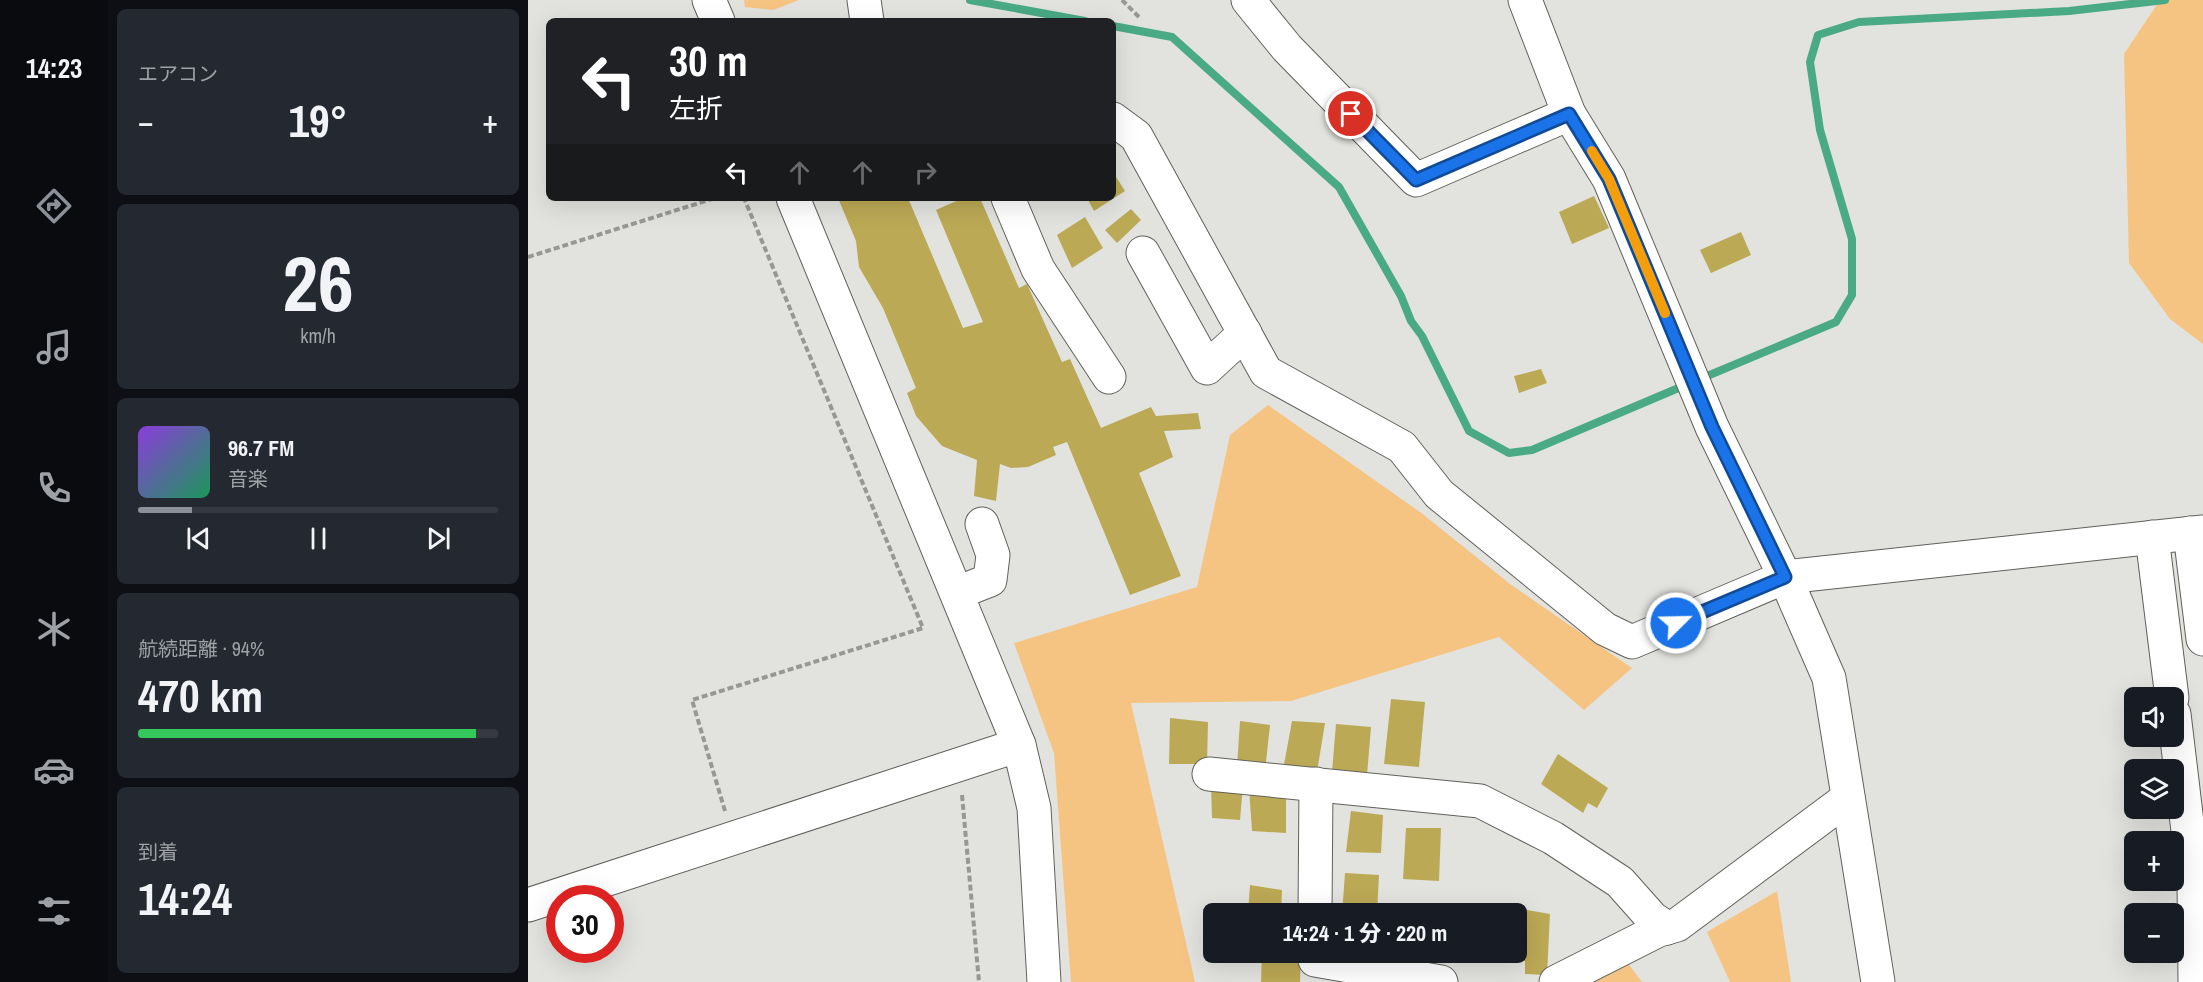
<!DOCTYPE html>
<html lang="ja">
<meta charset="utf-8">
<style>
:root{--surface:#171b24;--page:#242831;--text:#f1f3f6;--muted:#9ea1a6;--line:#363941;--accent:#8c9099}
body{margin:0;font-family:"Archivo Narrow","Noto Sans JP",sans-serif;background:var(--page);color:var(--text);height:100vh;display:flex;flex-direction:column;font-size:22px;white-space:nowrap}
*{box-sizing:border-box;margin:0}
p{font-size:20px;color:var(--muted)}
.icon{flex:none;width:33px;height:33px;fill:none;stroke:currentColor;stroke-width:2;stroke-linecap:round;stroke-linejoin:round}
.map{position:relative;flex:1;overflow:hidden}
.drawer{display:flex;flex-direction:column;gap:9px;padding:9px;background:#0d0f14;width:420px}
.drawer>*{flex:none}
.guide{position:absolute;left:18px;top:18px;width:570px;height:183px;border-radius:9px;box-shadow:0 6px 24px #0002;background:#202124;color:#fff;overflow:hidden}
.buttons{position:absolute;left:1596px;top:687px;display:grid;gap:12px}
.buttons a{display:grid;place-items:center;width:60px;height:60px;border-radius:9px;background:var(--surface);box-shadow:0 6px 24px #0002;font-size:30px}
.speed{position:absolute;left:18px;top:885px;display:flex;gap:12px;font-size:30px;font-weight:700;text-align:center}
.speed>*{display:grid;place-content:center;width:78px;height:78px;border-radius:50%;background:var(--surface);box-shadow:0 6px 24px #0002;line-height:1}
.speed .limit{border:9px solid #d22;background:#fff;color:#111}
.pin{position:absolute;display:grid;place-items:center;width:51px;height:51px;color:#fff;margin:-26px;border:3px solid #fff;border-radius:50%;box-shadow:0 2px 6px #0007}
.me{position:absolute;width:66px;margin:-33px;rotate:67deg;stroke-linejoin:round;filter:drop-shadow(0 0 4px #0008)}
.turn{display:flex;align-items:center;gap:21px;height:126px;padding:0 24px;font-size:27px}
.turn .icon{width:78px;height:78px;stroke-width:2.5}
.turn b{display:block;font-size:42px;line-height:51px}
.lanes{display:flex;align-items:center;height:57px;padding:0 24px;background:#0003;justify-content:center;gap:30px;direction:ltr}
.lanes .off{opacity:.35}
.big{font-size:45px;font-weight:800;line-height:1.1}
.drawer .widget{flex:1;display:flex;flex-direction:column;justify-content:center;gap:9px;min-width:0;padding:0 21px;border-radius:9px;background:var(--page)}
.drawer .dial{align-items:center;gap:0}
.dial b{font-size:78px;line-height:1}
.song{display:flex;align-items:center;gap:18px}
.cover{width:72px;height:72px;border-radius:9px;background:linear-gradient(135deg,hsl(270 70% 55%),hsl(150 70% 35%))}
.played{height:6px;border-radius:3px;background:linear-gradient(90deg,var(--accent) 15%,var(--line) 15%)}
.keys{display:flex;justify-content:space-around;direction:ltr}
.heat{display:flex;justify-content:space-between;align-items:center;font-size:33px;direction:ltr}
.charge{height:9px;border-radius:4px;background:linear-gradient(90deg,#34c759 94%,var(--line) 0)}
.trip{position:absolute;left:675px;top:903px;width:324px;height:60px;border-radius:9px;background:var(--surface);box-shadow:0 6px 24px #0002;font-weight:800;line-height:60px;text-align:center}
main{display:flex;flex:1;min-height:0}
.tab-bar{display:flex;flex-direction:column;width:108px;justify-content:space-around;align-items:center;background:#090b0e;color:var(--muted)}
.tab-bar .icon{width:42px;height:42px}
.tab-bar .on{color:var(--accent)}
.tab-bar b{font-size:27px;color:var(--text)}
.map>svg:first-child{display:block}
.green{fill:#f5c483}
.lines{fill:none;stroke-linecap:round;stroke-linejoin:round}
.stream{stroke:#49aa85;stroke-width:8}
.building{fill:#bca955}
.minor-casing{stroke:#60615d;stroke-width:35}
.path{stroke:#979895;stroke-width:4;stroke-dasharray:6 3;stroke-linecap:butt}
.minor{stroke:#fff;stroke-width:33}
.route-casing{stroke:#114b97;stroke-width:15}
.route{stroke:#1a73e8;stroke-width:10}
.slow{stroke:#f59e0b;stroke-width:10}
</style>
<main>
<nav class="tab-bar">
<b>14:23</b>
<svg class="icon on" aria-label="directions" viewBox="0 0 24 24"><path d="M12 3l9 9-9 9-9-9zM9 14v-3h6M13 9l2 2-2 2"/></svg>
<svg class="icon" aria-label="music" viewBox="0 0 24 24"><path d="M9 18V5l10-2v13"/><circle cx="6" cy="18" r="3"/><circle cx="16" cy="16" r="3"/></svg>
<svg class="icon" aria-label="phone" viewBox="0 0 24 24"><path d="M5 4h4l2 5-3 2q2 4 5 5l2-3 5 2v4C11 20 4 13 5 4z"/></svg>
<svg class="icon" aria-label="climate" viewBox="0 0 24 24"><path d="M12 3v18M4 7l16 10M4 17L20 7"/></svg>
<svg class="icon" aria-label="car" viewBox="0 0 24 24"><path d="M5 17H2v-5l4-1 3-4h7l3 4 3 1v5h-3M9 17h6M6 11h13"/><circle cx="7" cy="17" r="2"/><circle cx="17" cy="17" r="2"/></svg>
<svg class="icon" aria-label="filters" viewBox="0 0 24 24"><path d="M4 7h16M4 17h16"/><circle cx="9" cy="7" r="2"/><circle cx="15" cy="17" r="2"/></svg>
</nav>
<section class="drawer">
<div class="widget"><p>エアコン</p>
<div class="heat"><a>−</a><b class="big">19°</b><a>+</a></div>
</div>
<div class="widget dial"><b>26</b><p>km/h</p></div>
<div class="widget">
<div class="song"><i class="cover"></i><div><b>96.7 FM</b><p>音楽</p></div></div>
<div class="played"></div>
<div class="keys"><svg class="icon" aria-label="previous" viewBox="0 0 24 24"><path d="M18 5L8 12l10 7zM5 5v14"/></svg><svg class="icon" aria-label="pause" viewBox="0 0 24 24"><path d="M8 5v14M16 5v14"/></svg><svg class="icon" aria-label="next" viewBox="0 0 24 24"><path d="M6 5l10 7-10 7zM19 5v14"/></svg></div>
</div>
<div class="widget"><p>航続距離 · 94%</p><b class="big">470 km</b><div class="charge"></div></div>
<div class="widget"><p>到着</p><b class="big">14:24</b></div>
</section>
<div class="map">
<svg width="1675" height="982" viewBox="0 0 1675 982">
<rect width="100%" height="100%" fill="#e2e3de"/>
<g class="green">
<path d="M216,0h55l-26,10 -28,-3z"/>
<path d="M1632,0h43v344l-33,-25 -41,-56 -5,-209z"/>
<path d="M740,405l152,107 90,72 122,84 -48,42 -85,-73 -208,64 -160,2 64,279h-124l-17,-229 -40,-110 183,-56 33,-152z"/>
<path d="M1249,891l14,91h-61l-23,-50z"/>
<path d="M1099,962l15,20h-58z"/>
</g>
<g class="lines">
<g class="stream">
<path d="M442,0l115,21"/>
<path d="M585,26l59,11 167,150 62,109 10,25 11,15 47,95 40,22 23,-3 156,-66"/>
<path d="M1172,379l136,-57 16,-27v-56l-32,-109 -10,-68 8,-27 41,-13 210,-11 96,-11"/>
</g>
</g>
<g class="building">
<path d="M585,172l12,19 -31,20 -7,-13h26z"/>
<path d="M1066,196l15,32 -37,16 -13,-32z"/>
<path d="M310,198h70l55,130 20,-6 -47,-112 27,-12h17l39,90 8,-4 35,78 8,-3 31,69 50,-21 5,9 42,-3 3,16 -37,2 9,26 -34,16 42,103 -51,19 -63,-153 -14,5 3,8 -28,12 -17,1 -11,-4 -4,37 -22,-5 3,-36 -35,-14 -26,-30 -9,-23 9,-5 -33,-80 -24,-41 -3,-26z"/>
<path d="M603,209l10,11 -24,23 -12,-13z"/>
<path d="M557,217l18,31 -31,20 -15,-33z"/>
<path d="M1213,232l10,23 -40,18 -11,-23z"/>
<path d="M1013,369l6,14 -28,10 -5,-17z"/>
<path d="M863,699l34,3 -6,65 -35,-3z"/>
<path d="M642,718l38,4 -1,42h-38z"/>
<path d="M712,721l30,4 -5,46 -28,-4z"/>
<path d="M764,721l33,2 -8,49 -34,-2z"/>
<path d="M808,724l35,3 -4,48 -35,-3z"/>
<path d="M1030,754l50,34 -11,20 -9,-5 -5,10 -42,-29z"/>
<path d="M683,783l32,2 -3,35 -28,-2z"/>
<path d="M721,788l37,3v42l-34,-2z"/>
<path d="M823,811l32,4 -2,38 -35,-1z"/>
<path d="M878,828h35l-2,53 -36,-2z"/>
<path d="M817,873l34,2 -2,39h-35z"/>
<path d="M722,885l32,5 -1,24h-33z"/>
<path d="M982,907l40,7 -3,61 -22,-1v-13l-23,-3 1,-6h13v-38h-7z"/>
<path d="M734,952h39l-1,30h-39z"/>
</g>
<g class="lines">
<defs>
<g id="minor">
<path d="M181,0l9,21"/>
<path d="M336,0l3,21"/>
<path d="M720,0l39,48 129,132 153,-66"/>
<path d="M997,0l44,114 40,65 103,248 73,150 44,101 49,304"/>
<path d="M585,119l23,17 130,236 136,75 37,47 166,135 27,13 153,-65 418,-45"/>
<path d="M265,198l226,547 15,63 10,174"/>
<path d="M480,198l30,71 71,108"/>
<path d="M615,253l64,115 38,-35"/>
<path d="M1662,533l13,106"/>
<path d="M1624,537l20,161"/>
<path d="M429,593l33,-13 3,-25 -11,-31"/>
<path d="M1646,714l20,167 1,101"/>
<path d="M681,774l271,27 73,37 67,44 32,36 15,10"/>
<path d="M0,905l491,-160"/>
<path d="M787,914l1,-130"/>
<path d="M787,960l126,22"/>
<path d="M1028,982l103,-52 18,-5 171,-127"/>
</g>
</defs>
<use href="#minor" class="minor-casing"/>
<g class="path">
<path d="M594,0l17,17"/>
<path d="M0,257l187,-59"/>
<path d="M434,795l17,187"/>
<path d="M197,811l-33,-111 231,-72 -179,-430"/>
</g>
<use href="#minor" class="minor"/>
</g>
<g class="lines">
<defs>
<path id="route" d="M823,114l65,66 153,-66 40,65 103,248 73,150 -109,46"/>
</defs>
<use href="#route" class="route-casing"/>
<use href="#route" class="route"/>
<path class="slow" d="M1064,151l17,28 56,134"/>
</g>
</svg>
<div class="buttons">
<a><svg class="icon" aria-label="sound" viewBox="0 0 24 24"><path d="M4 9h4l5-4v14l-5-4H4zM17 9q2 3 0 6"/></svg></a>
<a><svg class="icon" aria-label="layers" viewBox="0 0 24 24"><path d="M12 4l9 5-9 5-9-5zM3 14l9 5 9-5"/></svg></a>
<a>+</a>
<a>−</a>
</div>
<div class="speed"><div class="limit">30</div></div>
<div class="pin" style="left:823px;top:114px;background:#d93025"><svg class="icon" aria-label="arrive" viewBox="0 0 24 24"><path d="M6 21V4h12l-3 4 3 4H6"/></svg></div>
<svg class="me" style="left:1148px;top:623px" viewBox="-20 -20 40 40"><circle r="17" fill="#1a73e8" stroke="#fff" stroke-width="3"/><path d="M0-11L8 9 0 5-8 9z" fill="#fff"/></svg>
<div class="trip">14:24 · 1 分 · 220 m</div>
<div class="guide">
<div class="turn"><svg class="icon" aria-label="left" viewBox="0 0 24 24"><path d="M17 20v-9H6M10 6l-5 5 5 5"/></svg><div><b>30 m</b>左折</div></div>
<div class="lanes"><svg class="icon" aria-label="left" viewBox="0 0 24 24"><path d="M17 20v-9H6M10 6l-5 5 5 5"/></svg><svg class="icon off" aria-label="ahead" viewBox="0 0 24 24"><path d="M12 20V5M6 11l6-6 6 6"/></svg><svg class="icon off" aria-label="ahead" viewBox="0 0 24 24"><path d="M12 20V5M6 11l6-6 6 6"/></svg><svg class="icon off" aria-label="right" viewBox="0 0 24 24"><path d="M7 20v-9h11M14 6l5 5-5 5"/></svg></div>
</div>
</div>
</main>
